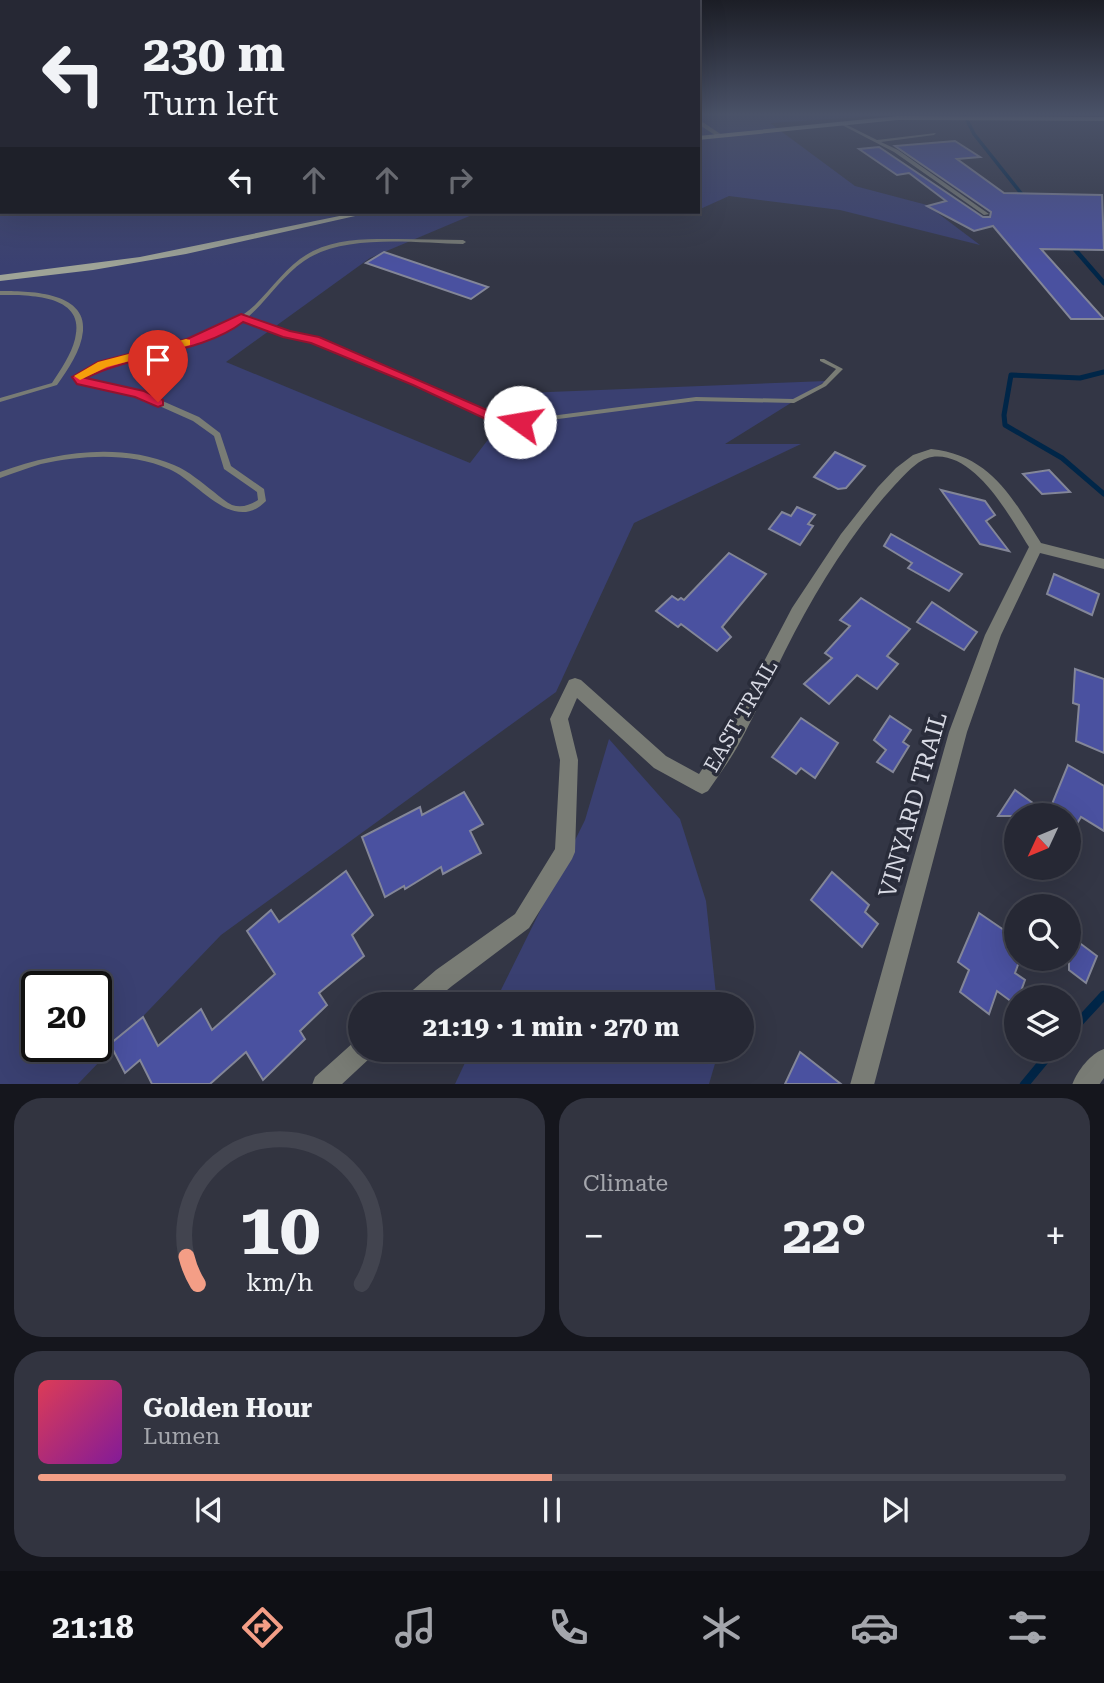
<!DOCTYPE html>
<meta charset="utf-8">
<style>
:root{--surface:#262834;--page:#323440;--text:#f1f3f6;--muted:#a4a6ac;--line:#42444f;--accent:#f49e86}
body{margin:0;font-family:"Roboto Serif",serif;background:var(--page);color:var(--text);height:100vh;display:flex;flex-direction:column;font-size:26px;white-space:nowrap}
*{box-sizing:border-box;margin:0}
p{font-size:23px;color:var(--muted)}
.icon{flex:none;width:38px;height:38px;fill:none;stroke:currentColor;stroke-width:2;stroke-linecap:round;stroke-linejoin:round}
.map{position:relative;height:1084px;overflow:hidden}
.panel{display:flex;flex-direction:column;gap:14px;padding:14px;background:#15161d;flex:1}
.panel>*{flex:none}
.banner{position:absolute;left:0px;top:0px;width:700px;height:214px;box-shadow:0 7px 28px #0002,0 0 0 2px var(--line);background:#262834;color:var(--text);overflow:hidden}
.needle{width:46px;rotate:226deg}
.tools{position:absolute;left:1004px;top:803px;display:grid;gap:14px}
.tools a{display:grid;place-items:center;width:77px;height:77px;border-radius:50%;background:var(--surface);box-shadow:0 7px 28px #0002,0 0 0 2px var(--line);font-size:35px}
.speed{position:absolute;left:21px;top:971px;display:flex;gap:14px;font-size:35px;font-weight:700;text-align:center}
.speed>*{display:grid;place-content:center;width:91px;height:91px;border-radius:50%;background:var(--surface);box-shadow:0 7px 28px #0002,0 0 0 2px var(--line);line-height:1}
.speed .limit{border:4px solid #111;border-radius:10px;background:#fff;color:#111}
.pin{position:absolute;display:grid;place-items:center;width:60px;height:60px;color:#fff;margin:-72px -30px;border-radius:50% 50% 50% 0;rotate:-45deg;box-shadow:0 0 7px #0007}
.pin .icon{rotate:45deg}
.me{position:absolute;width:77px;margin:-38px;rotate:283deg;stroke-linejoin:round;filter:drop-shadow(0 0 5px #0008)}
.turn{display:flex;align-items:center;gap:24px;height:147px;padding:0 28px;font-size:32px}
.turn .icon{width:91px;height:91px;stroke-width:2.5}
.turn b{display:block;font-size:49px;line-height:60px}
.lanes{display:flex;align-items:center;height:66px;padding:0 28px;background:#0003;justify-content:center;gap:35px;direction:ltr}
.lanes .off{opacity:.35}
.big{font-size:52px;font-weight:700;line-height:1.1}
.panel .card{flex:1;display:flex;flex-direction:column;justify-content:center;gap:10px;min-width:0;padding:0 24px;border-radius:28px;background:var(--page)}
.panel .dial{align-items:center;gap:0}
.dial svg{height:182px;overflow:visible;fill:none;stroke:var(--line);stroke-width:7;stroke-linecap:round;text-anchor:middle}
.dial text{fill:var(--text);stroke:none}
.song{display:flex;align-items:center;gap:21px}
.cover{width:84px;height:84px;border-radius:10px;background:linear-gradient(135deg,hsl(350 70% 55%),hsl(290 70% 35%))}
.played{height:7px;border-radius:4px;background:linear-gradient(90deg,var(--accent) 50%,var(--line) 50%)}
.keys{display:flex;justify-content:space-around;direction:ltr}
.heat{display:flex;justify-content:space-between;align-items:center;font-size:38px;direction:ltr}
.panel .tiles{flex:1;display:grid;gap:14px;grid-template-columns:1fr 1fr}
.card:last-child{grid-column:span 2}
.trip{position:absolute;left:348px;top:992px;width:406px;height:70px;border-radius:35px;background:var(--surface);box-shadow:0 7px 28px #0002,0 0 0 2px var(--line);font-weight:700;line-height:70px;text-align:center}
.tabs{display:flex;height:112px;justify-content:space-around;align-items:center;background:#0f1015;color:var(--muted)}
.tabs .icon{width:49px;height:49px}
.tabs .on{color:var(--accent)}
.tabs b{font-size:32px;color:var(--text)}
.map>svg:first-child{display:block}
.green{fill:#3a4071;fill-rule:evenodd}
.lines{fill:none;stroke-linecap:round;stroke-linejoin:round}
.stream-far3{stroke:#002648;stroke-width:3.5}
.stream-far2{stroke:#002648;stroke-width:4.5}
.stream-far1{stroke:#002648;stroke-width:5}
.stream{stroke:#002648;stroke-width:9}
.building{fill:#4a51a0;stroke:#838698;stroke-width:2}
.service{fill:#797c75;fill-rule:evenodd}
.minor{fill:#797c75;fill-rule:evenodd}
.secondary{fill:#9ea397;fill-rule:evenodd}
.route{fill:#e11d48;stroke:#92132f;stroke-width:2}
.slow{fill:#f59e0b}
.labels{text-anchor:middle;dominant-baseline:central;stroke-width:7;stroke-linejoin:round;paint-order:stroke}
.street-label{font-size:21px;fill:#d8dae4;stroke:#292c3a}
.near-street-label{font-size:24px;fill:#d8dae4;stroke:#292c3a}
</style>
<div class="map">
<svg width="1104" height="1085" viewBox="0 0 1104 1085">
<rect width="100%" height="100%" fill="#333645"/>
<g class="green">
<path d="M698,114h208l-136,9 85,63 72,19 53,40 -140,-35 -111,-14 -31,14z"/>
<path d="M0,168l2,44h477l-109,46 -144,104 244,101 54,-70 302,-12 -101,63h76l-167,79 -78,169 -335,243 -143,149h-78zM37,987h59v59h-59z"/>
<path d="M609,739l71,80 26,82 11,103h-223l91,-184z"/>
<path d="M471,1050h248l-10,34h-254z"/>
</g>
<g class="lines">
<path class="stream-far3" d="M964,114l10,20 50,63"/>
<path class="stream-far2" d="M1071,245l33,38"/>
<path class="stream-far1" d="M1104,372l-24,6 -69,-3 -7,40 1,10 57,33 42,36"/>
<g class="stream">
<path d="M1069,1033l35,-38"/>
<path d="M1024,1085l29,-35"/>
</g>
</g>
<g class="building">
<path d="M955,141l25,16 -23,2 47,34 98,2 2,55 -63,-1 63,70h-33l-78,-93 -19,5 -47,-25 19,-5 -37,-28 -12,2 -38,-26 20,-2 104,70h7l1,-5 -96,-66z"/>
<path d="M384,252l104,35 -17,12 -105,-36z"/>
<path d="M835,452l30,14 -19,22 -8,1 -24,-12z"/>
<path d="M1049,470l21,22 -28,2 -19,-20z"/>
<path d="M941,490l44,11 10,14 -9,6 23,30 -29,-7z"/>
<path d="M797,507l18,8 -7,9 5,2 -13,19 -31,-16 13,-17 9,4z"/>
<path d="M891,534l71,40 -13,17 -41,-23 4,-5 -28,-17z"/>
<path d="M729,553l37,21 -44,53 9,10 -14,14 -36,-27 -3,3 -22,-16 16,-15 6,4 3,-2 3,2z"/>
<path d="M1054,574l45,20 -7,21 -45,-21z"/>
<path d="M861,598l49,31 -23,27 11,8 -21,25 -20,-14 -28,29 -25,-20 28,-26 -7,-5 25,-27 -10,-6z"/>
<path d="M932,602l45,30 -13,18 -47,-28z"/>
<path d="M1075,669l29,10v74l-28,-12 3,-36 -6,-2z"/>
<path d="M890,716l21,14 -8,12 6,4 -16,26 -16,-10 9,-12 -12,-10z"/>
<path d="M801,718l37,25 -23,35 -14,-10 -5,6 -24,-17z"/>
<path d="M1068,765l36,21v45l-23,-14 -12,20v-21h-71l17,-26 33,24z"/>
<path d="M464,792l19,32 -13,7 11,22 -38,21 -2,-7 -36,22 -1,-3 -19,11 -23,-60 58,-30 2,8z"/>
<path d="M346,871l27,44 -21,20 12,21 -45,37 8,12 -27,26 5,8 -42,41 -17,-28 -36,32h-58l-12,-24 -15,13 -15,-29 33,-27 15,29 43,-37 11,21 63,-56 -28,-43 24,-21 8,12z"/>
<path d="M832,872l37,33 -4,7 13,12 -16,23 -51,-47z"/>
<path d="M979,913l38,26v20h3l-5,14 10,7 -9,25 -19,-14 -8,23 -29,-22 9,-22 -11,-8z"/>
<path d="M1069,935l28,21 -11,27 -17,-13z"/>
<path d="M800,1052l41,32h-56z"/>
</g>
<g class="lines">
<g class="service">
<path d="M841,122l36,18 59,-7 -2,2 -53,7 17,8 91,64 -5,1 -90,-63 -54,-28z"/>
<path d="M397,239l66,1 3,2 -3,2c-47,-1 -119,-11 -159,17 -22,15 -37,40 -57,57l42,14 28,7 102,42 75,34 26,5 176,-23 97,2 29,-15 14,-15 -16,-8v-2h4l19,10 -17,17 -32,17 -98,-2 -176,23 -31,-5 -74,-36 -102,-41 -28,-7 -42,-14c-30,18 -65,29 -98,37 -22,5 -44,6 -63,19l1,2 59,13 57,25 21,16 11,33 33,23 2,12c-33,34 -68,-20 -97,-32 -39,-17 -87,-14 -128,-5 -14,4 -27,9 -41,14v-6c55,-20 119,-30 174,-7 15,6 28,18 40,27 6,5 12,10 18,13 10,3 18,0 26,-5l-1,-8 -33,-23 -10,-33 -21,-15 -56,-25 -58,-14 -4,-5c19,-17 46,-18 69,-23 21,-5 42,-12 62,-20 18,-7 35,-16 49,-29 19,-19 34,-42 58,-54 26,-13 57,-12 84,-12z"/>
<path d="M0,291c26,0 87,0 83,40 -2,20 -15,38 -26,54l-57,17v-4l52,-15c9,-14 19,-28 23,-44 12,-45 -47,-44 -75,-44z"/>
</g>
<g class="minor">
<path d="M698,119l24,16v2h-4l-20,-13z"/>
<rect x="0" y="122" width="2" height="4"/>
<path d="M931,449c59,6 81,48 110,94l63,16v10l-64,-16 -39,82 -34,97 -93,353h-24l99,-353 36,-97 44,-88c-19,-30 -54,-96 -97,-90 -15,2 -28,19 -38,29 -44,48 -80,107 -109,165 -15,30 -29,61 -45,91 -9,17 -21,33 -32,49l-6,3 -6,-3 -42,-23 -77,-70 -9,21 10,41 -3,92 -3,7 -43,69 -77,58 -22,18h-27l3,-8 30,-26 79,-56 40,-65 5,-89 -10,-41 19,-39 6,-2 6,2 85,76 33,18 29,-44 64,-122 49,-74 37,-47 18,-19 17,-13z"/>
<path d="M360,1039v11h13l-3,8 -29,27h-29l3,-8 39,-35z"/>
<path d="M1104,1049v29l-5,7h-27c5,-14 18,-31 32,-36z"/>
</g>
<g class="secondary">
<path d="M898,116l206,1v4l-206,-1 -200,20v-4z"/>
<path d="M359,212h14l-187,42 -93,16 -93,11v-6l140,-18z"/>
</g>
</g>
<linearGradient id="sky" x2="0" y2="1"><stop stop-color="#1c1e26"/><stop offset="0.43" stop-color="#4a5268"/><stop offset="1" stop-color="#4a5268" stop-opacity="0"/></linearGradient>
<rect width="1104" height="266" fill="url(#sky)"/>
<path class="route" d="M241,314l49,17 29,6 177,77 29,5 2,3 -7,5 -32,-7 -75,-35 -102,-42 -28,-6 -40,-15c-42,32 -111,32 -157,56l58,13 19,9v5l-5,2 -23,-10 -58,-13 -5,-7 26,-15 89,-23z"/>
<path class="slow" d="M186,339l4,1v5l-83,22 -27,13 -6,-4 24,-14z"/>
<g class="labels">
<g class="street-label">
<text transform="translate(741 716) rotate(-60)">EAST TRAIL</text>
</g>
<g class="near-street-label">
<text transform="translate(913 805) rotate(-74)">VINYARD TRAIL</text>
</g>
</g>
</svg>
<div class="tools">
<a><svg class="needle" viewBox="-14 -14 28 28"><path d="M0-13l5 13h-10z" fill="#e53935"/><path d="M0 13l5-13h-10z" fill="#a4a6ac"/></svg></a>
<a><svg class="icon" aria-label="search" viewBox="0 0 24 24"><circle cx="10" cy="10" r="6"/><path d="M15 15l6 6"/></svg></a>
<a><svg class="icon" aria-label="layers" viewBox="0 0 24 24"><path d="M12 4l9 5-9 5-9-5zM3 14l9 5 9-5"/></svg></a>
</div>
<div class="speed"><div class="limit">20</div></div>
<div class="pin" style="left:158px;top:402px;background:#d93025"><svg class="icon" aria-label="arrive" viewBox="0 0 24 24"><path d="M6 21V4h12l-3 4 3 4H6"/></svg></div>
<svg class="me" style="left:520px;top:422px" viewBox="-20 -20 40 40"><circle r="19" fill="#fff"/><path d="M0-13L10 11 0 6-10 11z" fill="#e11d48"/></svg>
<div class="trip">21:19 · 1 min · 270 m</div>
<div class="banner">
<div class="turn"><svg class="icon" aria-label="left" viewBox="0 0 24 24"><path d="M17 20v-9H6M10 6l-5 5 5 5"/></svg><div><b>230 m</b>Turn left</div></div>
<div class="lanes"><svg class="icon" aria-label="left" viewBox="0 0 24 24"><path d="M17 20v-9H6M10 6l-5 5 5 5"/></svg><svg class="icon off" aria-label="ahead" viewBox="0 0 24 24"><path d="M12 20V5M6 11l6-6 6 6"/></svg><svg class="icon off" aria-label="ahead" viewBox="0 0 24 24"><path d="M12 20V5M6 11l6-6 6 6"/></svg><svg class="icon off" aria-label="right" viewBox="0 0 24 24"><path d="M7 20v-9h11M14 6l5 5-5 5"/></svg></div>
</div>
</div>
<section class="panel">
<div class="tiles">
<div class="card dial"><svg viewBox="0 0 100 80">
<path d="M14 69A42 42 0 1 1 86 69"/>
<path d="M14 69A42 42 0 0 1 9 57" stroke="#f49e86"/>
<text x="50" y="56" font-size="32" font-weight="700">10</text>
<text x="50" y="72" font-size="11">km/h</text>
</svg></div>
<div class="card"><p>Climate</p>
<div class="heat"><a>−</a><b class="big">22°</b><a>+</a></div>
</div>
<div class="card">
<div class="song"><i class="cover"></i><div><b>Golden Hour</b><p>Lumen</p></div></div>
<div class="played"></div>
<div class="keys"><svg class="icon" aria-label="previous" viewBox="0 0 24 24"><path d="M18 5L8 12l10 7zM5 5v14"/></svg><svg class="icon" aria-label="pause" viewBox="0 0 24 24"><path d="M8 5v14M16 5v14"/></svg><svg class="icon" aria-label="next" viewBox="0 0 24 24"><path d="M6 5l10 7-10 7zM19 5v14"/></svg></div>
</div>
</div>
</section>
<nav class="tabs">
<b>21:18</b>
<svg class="icon on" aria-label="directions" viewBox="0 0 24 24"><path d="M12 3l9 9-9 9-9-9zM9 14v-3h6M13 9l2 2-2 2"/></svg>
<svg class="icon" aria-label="music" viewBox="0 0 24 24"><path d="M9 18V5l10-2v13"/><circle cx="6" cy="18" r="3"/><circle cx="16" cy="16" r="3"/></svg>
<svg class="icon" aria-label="phone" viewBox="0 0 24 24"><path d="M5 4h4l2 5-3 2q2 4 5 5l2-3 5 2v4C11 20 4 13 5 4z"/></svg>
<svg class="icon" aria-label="climate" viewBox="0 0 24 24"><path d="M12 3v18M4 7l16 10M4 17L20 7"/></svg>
<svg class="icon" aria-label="car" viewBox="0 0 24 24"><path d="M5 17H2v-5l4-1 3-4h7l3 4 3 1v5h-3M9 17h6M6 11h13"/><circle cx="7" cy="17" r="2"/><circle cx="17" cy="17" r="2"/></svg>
<svg class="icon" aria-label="filters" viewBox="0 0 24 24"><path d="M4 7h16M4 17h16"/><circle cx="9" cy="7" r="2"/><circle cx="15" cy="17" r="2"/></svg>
</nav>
